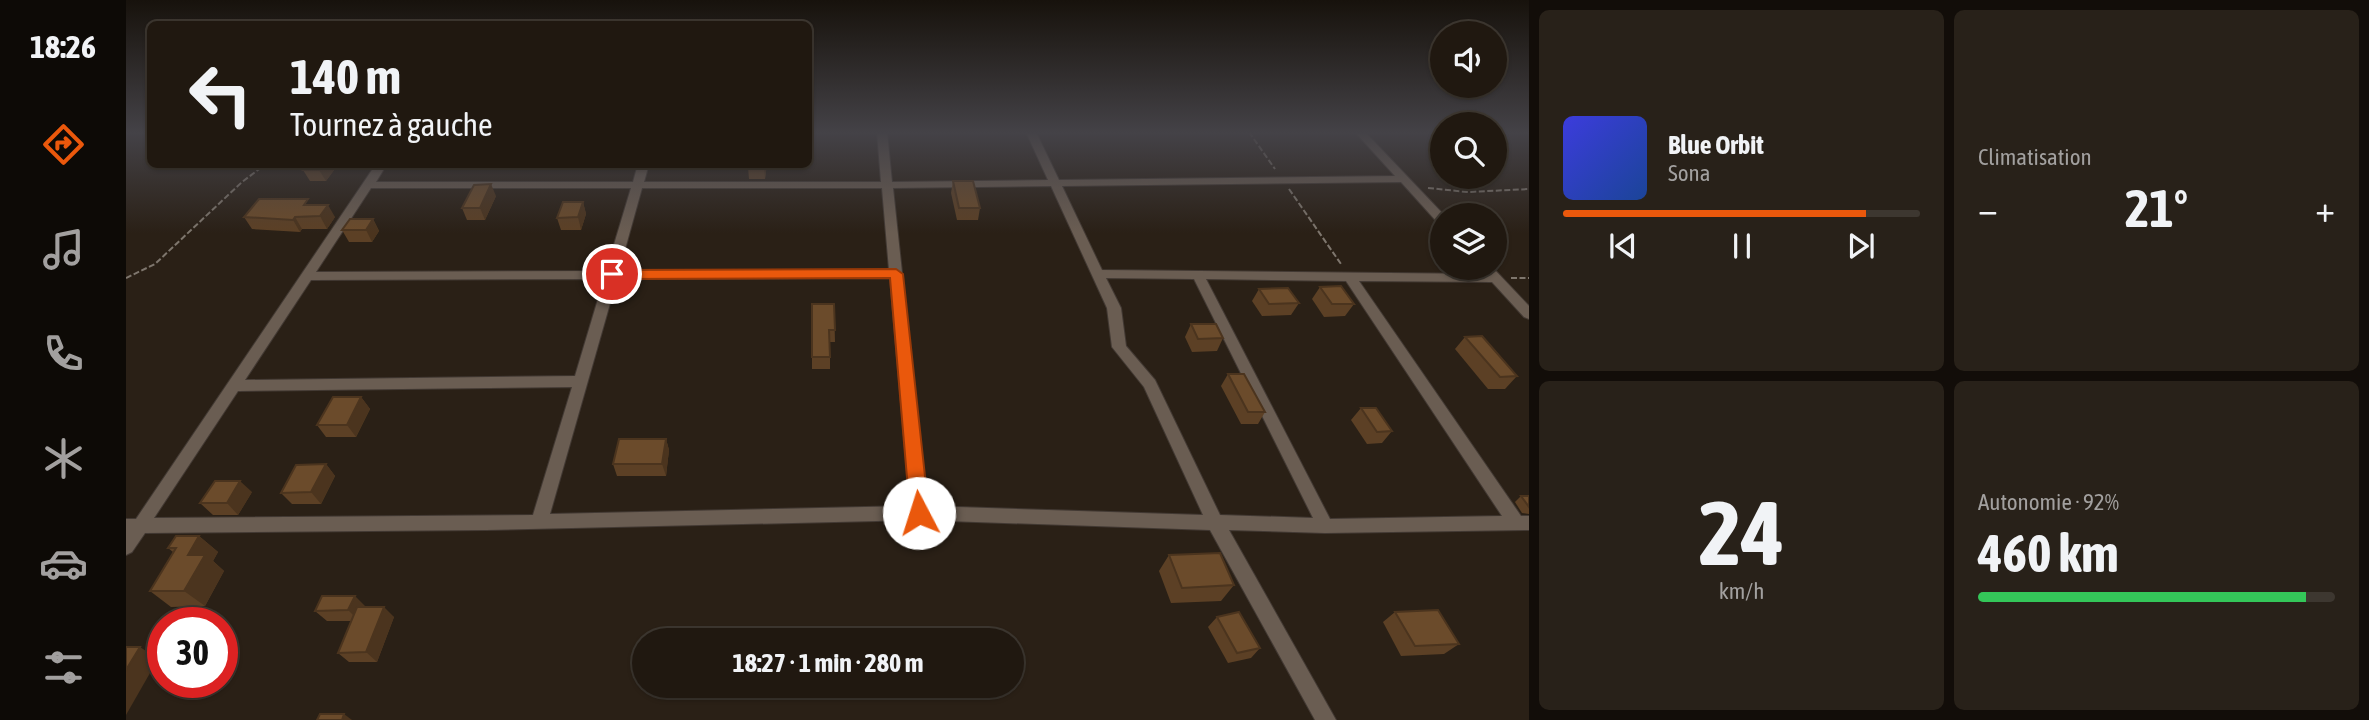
<!DOCTYPE html>
<html lang="fr">
<meta charset="utf-8">
<style>
:root{--surface:#201810;--page:#282119;--text:#f1f3f6;--muted:#a2a09f;--line:#3d3730;--accent:#ea580c}
body{margin:0;font-family:"Asap Condensed",sans-serif;background:var(--page);color:var(--text);height:100vh;display:flex;flex-direction:column;font-size:26px;white-space:nowrap}
*{box-sizing:border-box;margin:0}
p{font-size:23px;color:var(--muted)}
.icon{flex:none;width:38px;height:38px;fill:none;stroke:currentColor;stroke-width:2;stroke-linecap:round;stroke-linejoin:round}
.map{position:relative;flex:1;overflow:hidden}
.details{display:flex;flex-direction:column;gap:10px;padding:10px;background:#120d09;width:840px}
.details>*{flex:none}
.hud{position:absolute;left:21px;top:21px;width:665px;height:147px;border-radius:10px;box-shadow:0 2px 5px #0004,0 0 0 2px var(--line);background:#201810;color:var(--text);overflow:hidden}
.controls{position:absolute;left:1304px;top:21px;display:grid;gap:14px}
.controls a{display:grid;place-items:center;width:77px;height:77px;border-radius:50%;background:var(--surface);box-shadow:0 2px 5px #0004,0 0 0 2px var(--line);font-size:35px}
.speed{position:absolute;left:21px;top:607px;display:flex;gap:14px;font-size:35px;font-weight:700;text-align:center}
.speed>*{display:grid;place-content:center;width:91px;height:91px;border-radius:50%;background:var(--surface);box-shadow:0 2px 5px #0004,0 0 0 2px var(--line);line-height:1}
.speed .limit{border:10px solid #d22;background:#fff;color:#111}
.pin{position:absolute;display:grid;place-items:center;width:60px;height:60px;color:#fff;margin:-30px;border:4px solid #fff;border-radius:50%;box-shadow:0 2px 7px #0007}
.me{position:absolute;width:77px;margin:-38px;rotate:355deg;stroke-linejoin:round;filter:drop-shadow(0 0 5px #0008)}
.turn{display:flex;align-items:center;gap:24px;height:147px;padding:0 28px;font-size:32px}
.turn .icon{width:91px;height:91px;stroke-width:2.5}
.turn b{display:block;font-size:49px;line-height:60px}
.big{font-size:52px;font-weight:700;line-height:1.1}
.details .widget{flex:1;display:flex;flex-direction:column;justify-content:center;gap:10px;min-width:0;padding:0 24px;border-radius:10px;background:var(--page)}
.details .dial{align-items:center;gap:0}
.dial b{font-size:91px;line-height:1}
.song{display:flex;align-items:center;gap:21px}
.cover{width:84px;height:84px;border-radius:10px;background:linear-gradient(135deg,hsl(240 70% 55%),hsl(220 70% 35%))}
.played{height:7px;border-radius:4px;background:linear-gradient(90deg,var(--accent) 85%,var(--line) 85%)}
.keys{display:flex;justify-content:space-around;direction:ltr}
.heat{display:flex;justify-content:space-between;align-items:center;font-size:38px;direction:ltr}
.charge{height:10px;border-radius:5px;background:linear-gradient(90deg,#34c759 92%,var(--line) 0)}
.details .tiles{flex:1;display:grid;gap:10px;grid-template-columns:repeat(2,1fr)}
.trip{position:absolute;left:506px;top:628px;width:392px;height:70px;border-radius:35px;background:var(--surface);box-shadow:0 2px 5px #0004,0 0 0 2px var(--line);font-weight:700;line-height:70px;text-align:center}
main{display:flex;flex:1;min-height:0}
.menu{display:flex;flex-direction:column;width:126px;justify-content:space-around;align-items:center;background:#0d0a06;color:var(--muted)}
.menu .icon{width:49px;height:49px}
.menu .active{color:var(--accent)}
.menu b{font-size:32px;color:var(--text)}
.map>svg:first-child{display:block}
.lines{fill:none;stroke-linecap:round;stroke-linejoin:round}
.minor-casing{stroke:#423933;stroke-width:2}
.path{stroke:#7e766d;stroke-width:2;stroke-dasharray:6 2.5;stroke-linecap:butt}
.minor{fill:#6a5d52;fill-rule:evenodd}
.wall{fill:#5c4025}
.shaded-wall{fill:#4b341e}
.building{fill:#6b4b2b;stroke:#4b341e;stroke-width:2}
.route{fill:#ea580c;stroke:#983908;stroke-width:2}
</style>
<main>
<nav class="menu">
<b>18:26</b>
<svg class="icon active" aria-label="directions" viewBox="0 0 24 24"><path d="M12 3l9 9-9 9-9-9zM9 14v-3h6M13 9l2 2-2 2"/></svg>
<svg class="icon" aria-label="music" viewBox="0 0 24 24"><path d="M9 18V5l10-2v13"/><circle cx="6" cy="18" r="3"/><circle cx="16" cy="16" r="3"/></svg>
<svg class="icon" aria-label="phone" viewBox="0 0 24 24"><path d="M5 4h4l2 5-3 2q2 4 5 5l2-3 5 2v4C11 20 4 13 5 4z"/></svg>
<svg class="icon" aria-label="climate" viewBox="0 0 24 24"><path d="M12 3v18M4 7l16 10M4 17L20 7"/></svg>
<svg class="icon" aria-label="car" viewBox="0 0 24 24"><path d="M5 17H2v-5l4-1 3-4h7l3 4 3 1v5h-3M9 17h6M6 11h13"/><circle cx="7" cy="17" r="2"/><circle cx="17" cy="17" r="2"/></svg>
<svg class="icon" aria-label="filters" viewBox="0 0 24 24"><path d="M4 7h16M4 17h16"/><circle cx="9" cy="7" r="2"/><circle cx="15" cy="17" r="2"/></svg>
</nav>
<div class="map">
<svg width="1403" height="720" viewBox="0 0 1403 720">
<rect width="100%" height="100%" fill="#2a2016"/>
<g class="lines">
<defs>
<path id="minor" d="M751,132h10l5,50 156,-2 -22,-48h10l23,48 336,-4 -40,-44h10l79,83h-2v9l-4,-1 -37,-41 -339,4 40,84 382,4 -4,-6h13l36,38v13l-5,-2 -32,-35 -133,-1 162,235h8v14l-204,3 -96,-3 107,190h-21l-105,-190 -291,-10 -433,10 -341,3 -13,19 -6,3v-36h10l240,-355h11l-11,18h257l5,-18h11l-5,18h237zM925,186l56,122 5,39 32,40 59,128 -276,-9 -34,-318zM245,188h260l-25,83 -290,1zM516,188h240l7,82 -270,1zM764,278l20,228 -360,8 67,-235zM980,278l88,1 119,239 -93,-3 -65,-135 -29,-34 -5,-38zM478,279l-29,97 -330,4 66,-100zM1080,279l140,2 156,235 -172,3zM446,387l-39,128 -379,3 84,-127z"/>
</defs>
<use href="#minor" class="minor-casing"/>
<g class="path">
<path d="M1123,132l26,37"/>
<path d="M1302,188l40,4 61,-3"/>
<path d="M1163,189l52,75"/>
<path d="M0,278l29,-14 87,-82 24,-18"/>
<path d="M1385,278h18"/>
</g>
<use href="#minor" class="minor"/>
</g>
<g class="wall">
<path d="M181,164h24l3,6 -8,11h-16l-7,-11z"/>
<path d="M641,164l-2,15h-16l-1,-12z"/>
<path d="M827,181l27,27 -2,12h-21l-6,-27z"/>
<path d="M370,196l-11,24h-18l-5,-12z"/>
<path d="M457,202l3,12 -5,16h-20l-4,-12z"/>
<path d="M185,205l24,12 -8,12h-25l-2,3 -48,-3 -8,-12z"/>
<path d="M247,219l6,12 -7,11h-23l-7,-12z"/>
<path d="M1194,287l34,17 -9,12 -21,1 -12,-18z"/>
<path d="M1133,289l40,14 -8,12 -29,1 -10,-15z"/>
<path d="M686,304h22l1,38h-5v27h-18z"/>
<path d="M1065,324l32,14 -6,13 -25,1 -7,-15z"/>
<path d="M1339,337l52,39 -12,13h-17l-33,-40z"/>
<path d="M1102,374l37,38 -7,12h-17l-20,-38z"/>
<path d="M235,397l9,12 -14,28h-30l-9,-12z"/>
<path d="M1235,408l31,23 -10,12 -15,1 -16,-24z"/>
<path d="M540,439l3,11 -3,26h-49l-4,-12z"/>
<path d="M200,464l9,12 -14,28h-29l-11,-11z"/>
<path d="M126,492l-14,23h-25l-13,-12z"/>
<path d="M1395,496h8v18l-7,-1 -7,-11z"/>
<path d="M73,536l19,16 -5,9 11,10 -19,35 -34,1 -21,-16 23,-39 -5,-4z"/>
<path d="M1043,555l65,30 -13,16 -50,2 -12,-32z"/>
<path d="M239,606l29,11 -17,45h-28l-11,-9 13,-32h-24l-12,-10z"/>
<path d="M1269,612l64,32 -15,10 -43,2 -18,-34z"/>
<path d="M1091,617l43,31 -9,10 -23,5 -20,-36z"/>
</g>
<g class="shaded-wall">
<path d="M197,164h8l3,6 -8,11 -7,-11z"/>
<path d="M638,164h3l-2,15 -1,-12z"/>
<path d="M365,184l5,12 -11,24 -5,-12z"/>
<path d="M457,202l3,12 -5,16 -3,-13z"/>
<path d="M202,205l7,12 -8,12 -7,-13z"/>
<path d="M169,217l7,12 -2,3 -7,-12z"/>
<path d="M247,219l6,12 -7,11 -6,-12z"/>
<path d="M235,397l9,12 -14,28 -9,-12z"/>
<path d="M540,439l3,11 -3,26 -4,-12z"/>
<path d="M200,464l9,12 -14,28 -10,-12z"/>
<path d="M114,481l12,11 -14,23 -11,-12z"/>
<path d="M73,536l19,16 -5,9 11,10 -19,35 -21,-15 4,-36z"/>
<path d="M229,596l10,10 -6,15 -11,-11z"/>
<path d="M258,607l10,10 -17,45 -11,-10z"/>
<path d="M14,647l18,12 -32,56v-45z"/>
<path d="M218,714l8,6h-10z"/>
</g>
<g class="building">
<path d="M181,164h16l-4,6h-16z"/>
<path d="M623,164h15v3h-16z"/>
<path d="M827,181h20l7,27h-21z"/>
<path d="M365,184l-11,24h-18l12,-23z"/>
<path d="M133,199h49l-4,6h24l-8,11 -25,1 -2,3 -49,-3z"/>
<path d="M437,202h20l-5,15 -21,1z"/>
<path d="M224,219h23l-7,11h-24z"/>
<path d="M1215,286l13,18h-22l-12,-17z"/>
<path d="M1162,288l11,15 -30,1 -10,-15z"/>
<path d="M686,304h22l1,26h-6l1,27h-18z"/>
<path d="M1065,324h25l7,14 -25,1z"/>
<path d="M1356,336l35,40 -17,1 -35,-40z"/>
<path d="M1102,374h16l21,38h-17z"/>
<path d="M207,397h28l-14,28h-30z"/>
<path d="M1235,408h15l16,23 -15,1z"/>
<path d="M493,439h47l-4,25h-49z"/>
<path d="M200,464l-15,28 -30,1 15,-28z"/>
<path d="M89,481h25l-13,22h-27z"/>
<path d="M1395,496h8v11z"/>
<path d="M50,536h23l-11,19h17l-21,36h-34l26,-43h-8z"/>
<path d="M1094,553l14,32 -52,3 -13,-33z"/>
<path d="M196,596h33l-7,14 -33,1z"/>
<path d="M231,607h27l-18,45 -28,1z"/>
<path d="M1312,610l21,34 -44,2 -20,-34z"/>
<path d="M1113,612l21,36 -23,5 -20,-36z"/>
<path d="M0,647h14l-14,23z"/>
<path d="M194,714h24l-2,6h-25z"/>
</g>
<linearGradient id="sky" x2="0" y2="1"><stop stop-color="#17120c"/><stop offset="0.57" stop-color="#444247"/><stop offset="1" stop-color="#444247" stop-opacity="0"/></linearGradient>
<rect width="1403" height="233" fill="url(#sky)"/>
<path class="route" d="M770,269l7,5 26,239 -3,6h-13l-3,-6 -20,-235 -278,1 -7,-5 7,-4z"/>
</svg>
<div class="controls">
<a><svg class="icon" aria-label="sound" viewBox="0 0 24 24"><path d="M4 9h4l5-4v14l-5-4H4zM17 9q2 3 0 6"/></svg></a>
<a><svg class="icon" aria-label="search" viewBox="0 0 24 24"><circle cx="10" cy="10" r="6"/><path d="M15 15l6 6"/></svg></a>
<a><svg class="icon" aria-label="layers" viewBox="0 0 24 24"><path d="M12 4l9 5-9 5-9-5zM3 14l9 5 9-5"/></svg></a>
</div>
<div class="speed"><div class="limit">30</div></div>
<div class="pin" style="left:486px;top:274px;background:#d93025"><svg class="icon" aria-label="arrive" viewBox="0 0 24 24"><path d="M6 21V4h12l-3 4 3 4H6"/></svg></div>
<svg class="me" style="left:793px;top:513px" viewBox="-20 -20 40 40"><circle r="19" fill="#fff"/><path d="M0-13L10 11 0 6-10 11z" fill="#ea580c"/></svg>
<div class="trip">18:27 · 1 min · 280 m</div>
<div class="hud">
<div class="turn"><svg class="icon" aria-label="left" viewBox="0 0 24 24"><path d="M17 20v-9H6M10 6l-5 5 5 5"/></svg><div><b>140 m</b>Tournez à gauche</div></div>
</div>
</div>
<section class="details">
<div class="tiles">
<div class="widget">
<div class="song"><i class="cover"></i><div><b>Blue Orbit</b><p>Sona</p></div></div>
<div class="played"></div>
<div class="keys"><svg class="icon" aria-label="previous" viewBox="0 0 24 24"><path d="M18 5L8 12l10 7zM5 5v14"/></svg><svg class="icon" aria-label="pause" viewBox="0 0 24 24"><path d="M8 5v14M16 5v14"/></svg><svg class="icon" aria-label="next" viewBox="0 0 24 24"><path d="M6 5l10 7-10 7zM19 5v14"/></svg></div>
</div>
<div class="widget"><p>Climatisation</p>
<div class="heat"><a>−</a><b class="big">21°</b><a>+</a></div>
</div>
<div class="widget dial"><b>24</b><p>km/h</p></div>
<div class="widget"><p>Autonomie · 92%</p><b class="big">460 km</b><div class="charge"></div></div>
</div>
</section>
</main>
